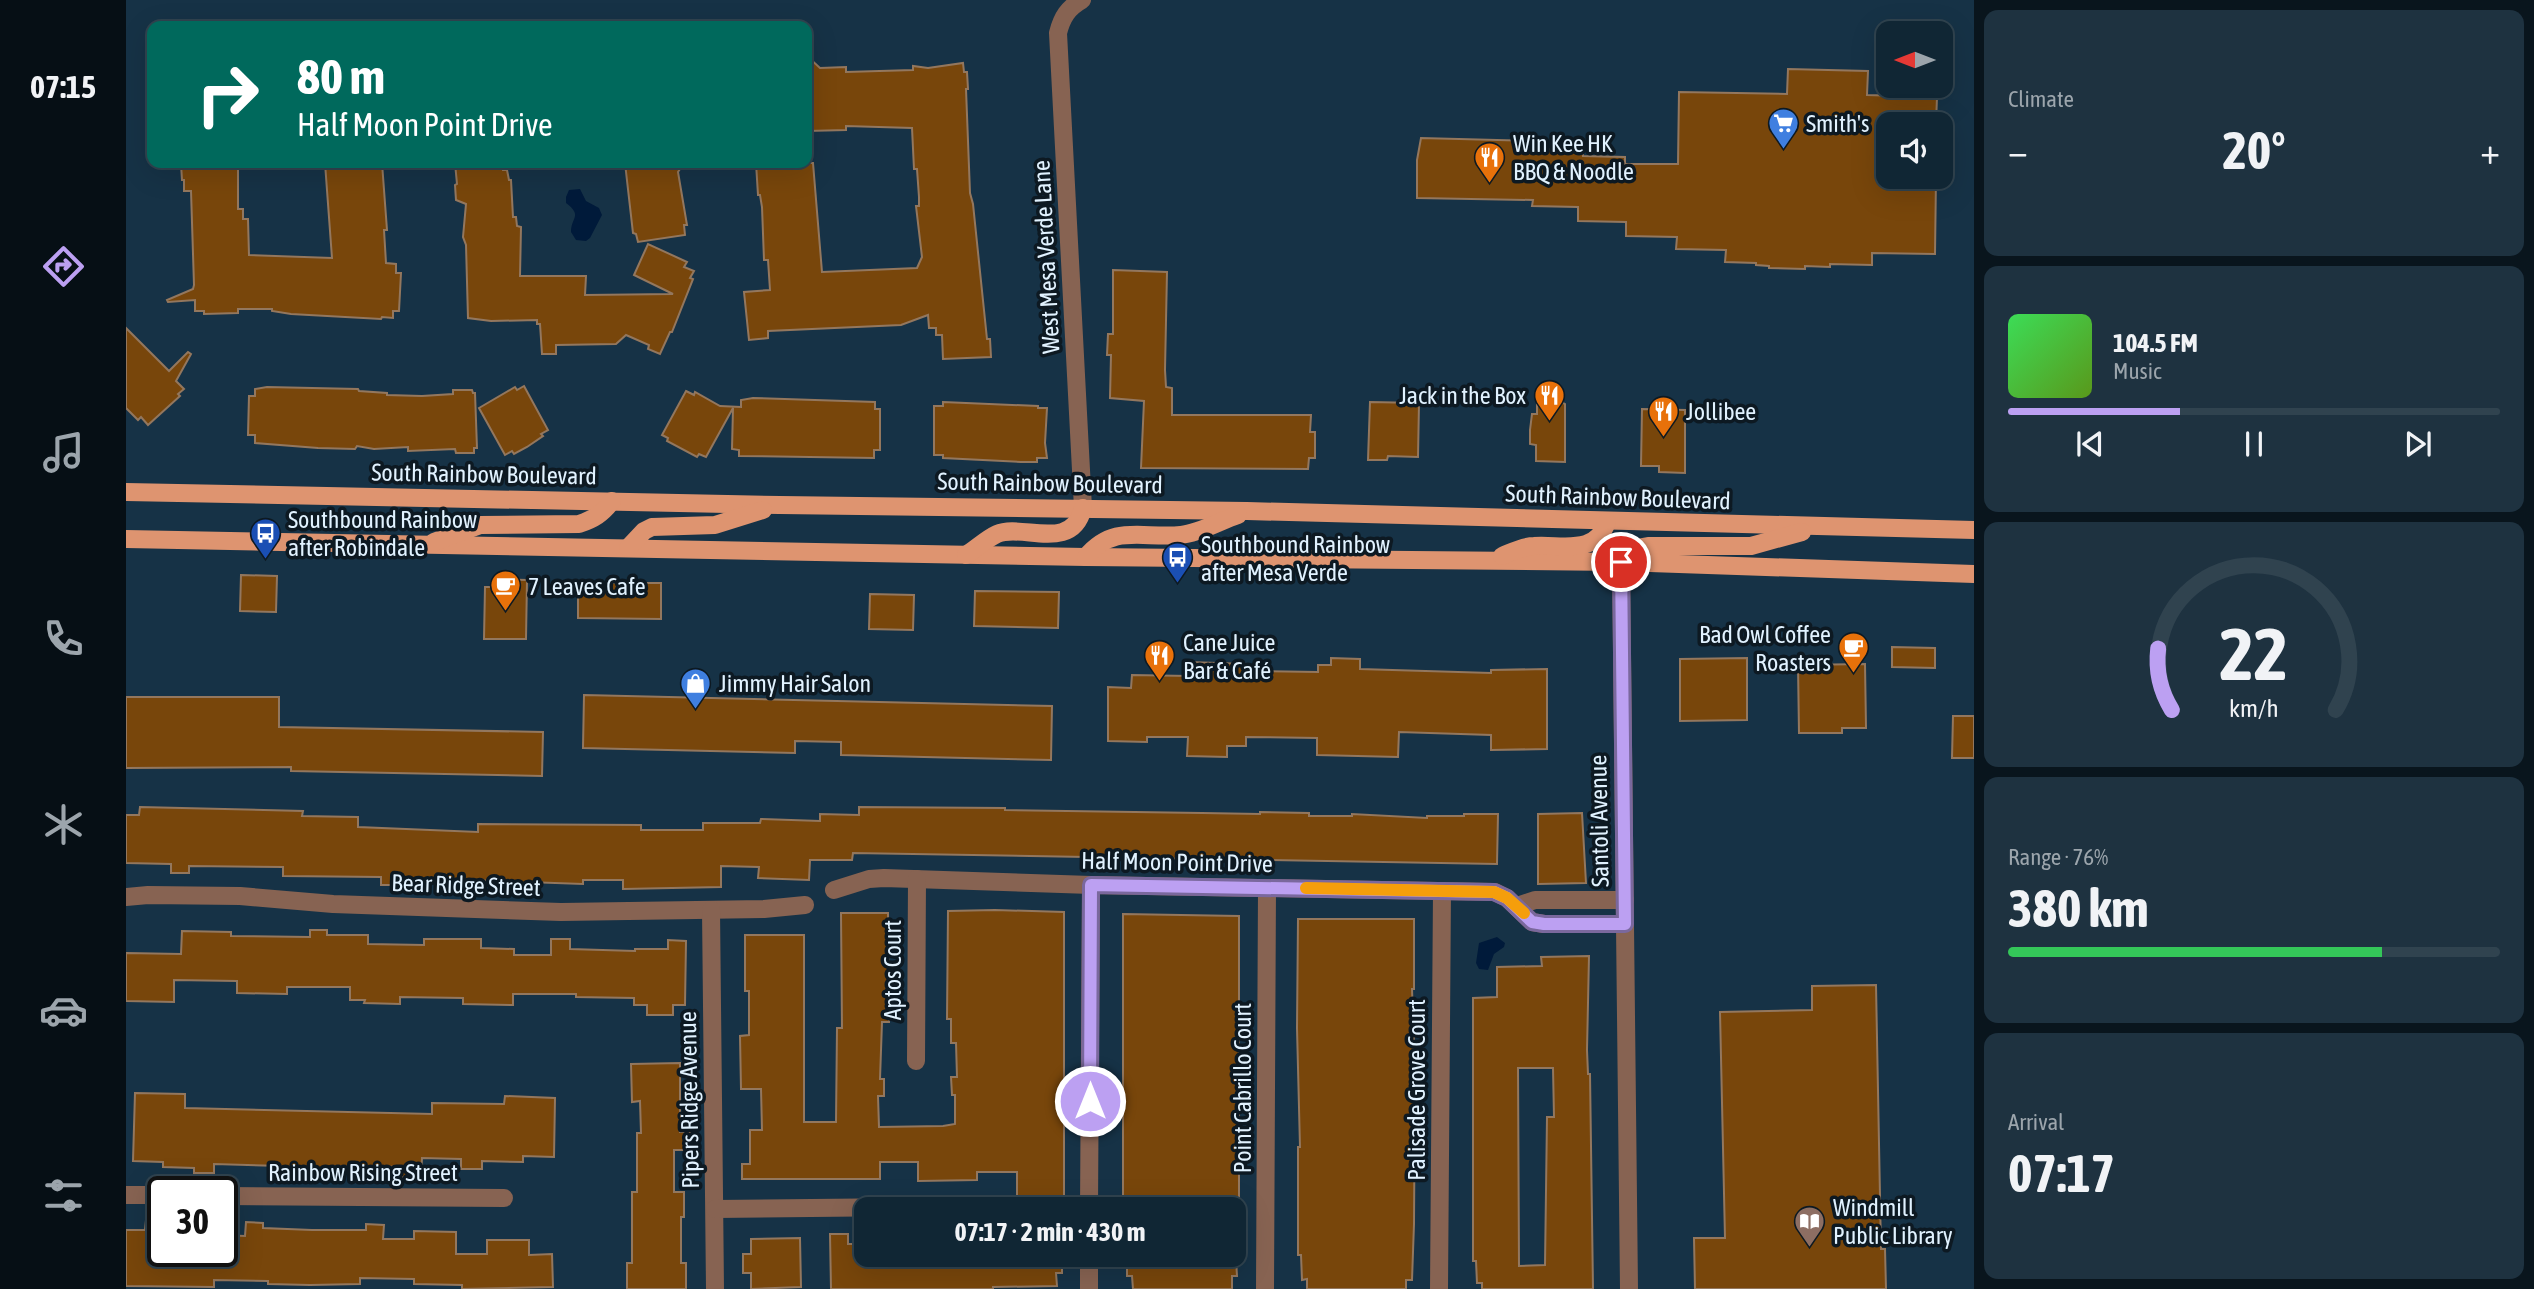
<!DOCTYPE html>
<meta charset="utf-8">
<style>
:root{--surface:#102634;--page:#1e3240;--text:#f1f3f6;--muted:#9ca5ac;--line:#30434f;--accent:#bca0f2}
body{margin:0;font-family:"Asap Condensed",sans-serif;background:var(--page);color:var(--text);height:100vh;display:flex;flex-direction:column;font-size:26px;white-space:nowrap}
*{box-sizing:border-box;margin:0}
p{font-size:23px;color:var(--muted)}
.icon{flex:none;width:38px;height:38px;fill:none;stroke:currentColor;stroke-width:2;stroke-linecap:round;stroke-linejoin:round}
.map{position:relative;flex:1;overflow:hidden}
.details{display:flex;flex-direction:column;gap:10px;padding:10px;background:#09151d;width:560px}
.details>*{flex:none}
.hud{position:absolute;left:21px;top:21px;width:665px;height:147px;border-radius:14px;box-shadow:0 7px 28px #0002,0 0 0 2px var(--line);background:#00695c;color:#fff;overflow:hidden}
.needle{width:46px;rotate:270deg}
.buttons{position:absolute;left:1750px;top:21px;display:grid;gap:14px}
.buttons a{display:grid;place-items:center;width:77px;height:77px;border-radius:14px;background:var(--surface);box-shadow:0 7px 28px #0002,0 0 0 2px var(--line);font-size:35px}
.speed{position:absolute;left:21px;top:1176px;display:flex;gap:14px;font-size:35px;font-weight:700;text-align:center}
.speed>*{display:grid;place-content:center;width:91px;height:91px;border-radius:50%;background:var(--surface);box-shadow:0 7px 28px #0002,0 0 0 2px var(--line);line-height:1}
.speed .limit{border:4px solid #111;border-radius:10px;background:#fff;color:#111}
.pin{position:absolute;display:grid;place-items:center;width:60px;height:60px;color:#fff;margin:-30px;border:4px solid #fff;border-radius:50%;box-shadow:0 2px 7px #0007}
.me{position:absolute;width:77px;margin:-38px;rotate:0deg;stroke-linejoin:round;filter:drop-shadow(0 0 5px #0008)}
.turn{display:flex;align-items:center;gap:24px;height:147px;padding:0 35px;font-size:32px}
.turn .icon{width:91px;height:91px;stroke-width:2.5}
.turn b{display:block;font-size:49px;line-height:60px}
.big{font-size:52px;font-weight:700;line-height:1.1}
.details .widget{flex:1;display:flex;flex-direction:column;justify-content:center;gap:10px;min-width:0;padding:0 24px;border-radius:14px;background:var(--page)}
.details .dial{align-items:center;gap:0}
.dial svg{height:182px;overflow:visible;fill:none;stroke:var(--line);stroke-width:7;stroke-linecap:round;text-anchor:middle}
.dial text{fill:var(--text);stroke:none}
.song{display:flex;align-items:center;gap:21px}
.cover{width:84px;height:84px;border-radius:10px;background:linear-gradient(135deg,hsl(130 70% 55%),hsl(90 70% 35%))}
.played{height:7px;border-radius:4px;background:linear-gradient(90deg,var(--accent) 35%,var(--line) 35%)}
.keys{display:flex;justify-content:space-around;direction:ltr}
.heat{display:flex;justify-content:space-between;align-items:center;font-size:38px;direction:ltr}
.charge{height:10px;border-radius:5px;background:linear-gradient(90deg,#34c759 76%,var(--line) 0)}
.trip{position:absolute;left:728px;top:1197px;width:392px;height:70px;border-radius:14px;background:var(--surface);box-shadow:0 7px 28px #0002,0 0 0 2px var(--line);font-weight:700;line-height:70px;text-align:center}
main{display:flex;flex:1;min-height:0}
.dock{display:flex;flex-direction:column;width:126px;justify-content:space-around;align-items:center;background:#060f15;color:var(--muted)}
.dock .icon{width:49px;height:49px}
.dock .selected{color:var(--accent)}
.dock b{font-size:32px;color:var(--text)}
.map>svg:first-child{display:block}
.water{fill:#001a3a}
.building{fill:#78460b;stroke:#93775e;stroke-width:2;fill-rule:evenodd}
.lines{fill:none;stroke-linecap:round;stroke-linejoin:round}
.minor{stroke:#876352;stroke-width:18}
.major{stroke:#de9470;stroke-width:18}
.route-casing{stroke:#7a689d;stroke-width:18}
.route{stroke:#bca0f2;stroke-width:12}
.slow{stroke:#f59e0b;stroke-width:12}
.labels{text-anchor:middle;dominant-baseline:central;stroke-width:7;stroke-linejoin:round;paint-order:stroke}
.poi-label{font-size:24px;fill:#e1f2ff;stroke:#0d1922;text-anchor:start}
.street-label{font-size:24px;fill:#e1f2ff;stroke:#0d1922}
</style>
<main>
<nav class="dock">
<b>07:15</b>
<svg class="icon selected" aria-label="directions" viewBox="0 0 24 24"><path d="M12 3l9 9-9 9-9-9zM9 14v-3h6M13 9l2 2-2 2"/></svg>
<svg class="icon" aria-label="music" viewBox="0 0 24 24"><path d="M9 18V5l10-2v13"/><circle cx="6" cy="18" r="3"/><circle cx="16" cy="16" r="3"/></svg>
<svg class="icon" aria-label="phone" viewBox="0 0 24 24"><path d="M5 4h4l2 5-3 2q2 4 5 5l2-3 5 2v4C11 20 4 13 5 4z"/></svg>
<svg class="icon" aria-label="climate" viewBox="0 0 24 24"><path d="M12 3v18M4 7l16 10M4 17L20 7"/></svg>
<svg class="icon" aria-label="car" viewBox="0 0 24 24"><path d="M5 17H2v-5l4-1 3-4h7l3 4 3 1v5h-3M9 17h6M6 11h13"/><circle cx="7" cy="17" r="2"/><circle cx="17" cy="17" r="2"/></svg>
<svg class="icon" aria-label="filters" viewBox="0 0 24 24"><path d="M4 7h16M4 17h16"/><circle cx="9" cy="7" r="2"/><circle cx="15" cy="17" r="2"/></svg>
</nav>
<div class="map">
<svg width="1848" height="1289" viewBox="0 0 1848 1289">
<rect width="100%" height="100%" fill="#163246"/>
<g class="water">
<path d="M454,189l6,12 13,7 3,7 -12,23 -4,3 -10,-1 -5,-8c0,-15 12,-16 -5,-29v-6l3,-7z"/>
<path d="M1371,937l8,6 -1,4 -10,7 -6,16 -9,-1 -3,-6 3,-20z"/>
</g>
<g class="building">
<path d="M681,56l13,12 26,-1v5l67,-2v-4l15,2 35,-5 1,9h3l1,17h-2l4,104 3,11 14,135h3l1,18 -48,2 -1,-24h-6v-7h-7l-1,-13 -27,10 -133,6v7l-19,2 -5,-48 26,-2 -2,-30h-4l-2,-53 -2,-12h-2l-2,-32h57l9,109 95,-4 5,-11 -6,-51h3v-9l-2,-28h-3l-2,-41 -66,-2v4l-39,1z"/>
<path d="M1662,69l80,2 -1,24 70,2 -1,27h-48v53h48l-1,77 -63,-1v12l-42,-1v3l-25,-1v3l-36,-1v-2l-13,-1v-2l-31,-1 1,-12 -50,-1 1,-12 -51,-1v-14l-48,-1v-14l-46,-1 1,-6 -116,-2v-38l4,-22 113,3v8l49,1v6l42,1v7h53l1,-72 108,2z"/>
<path d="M59,163h53v46h5v10h5l1,36 83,3 -7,-95h57l5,67h-3l2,33 10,1v9h5l-2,38h-6v7l-11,-1 -1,2 -90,-5 -19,-3v-2h-34v4l-34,1v-3h-9v-11l-27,2 -1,-2 26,-11 1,-4 -3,-94h-7v-11h-2l-1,-16z"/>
<path d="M329,163h47l1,7h4l2,10h2l2,37h3l1,9 4,1 -1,49h66l-1,19 88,-1 -39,-19 14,-31 39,18 -3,5 10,4 -4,7 3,1 -21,53h-2l-10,22 -12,-5 1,-4 -23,-10 -10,9 -60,1v9h-14l-2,-30h-3v-4l-46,1 -23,-3 -2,-73 -3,-8 3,-33 -10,-4 -1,-15 2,-1z"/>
<path d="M499,163h59l-6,9 9,53h-3l1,10 -47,7 -2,-8 -3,-1z"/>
<path d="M987,270l54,2 -2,98 1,17 6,1v27h139l-1,17h5v26h-6l-1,11 -167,-1 3,-67 -34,-3 1,-43h-4l1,-21h5z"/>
<path d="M0,328l43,43 19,-19 3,2 -15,27 8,8 -6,5 2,2 -32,29 -7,-8 -3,3 -12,-12z"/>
<path d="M398,386l24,44 -7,4 2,2 -16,11 -13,7 -2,-3 -7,4 -26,-47 36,-21 2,3z"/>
<path d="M141,387l91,2 1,2 28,2v2l35,1 31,-2v-4h19l1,3h2l2,55h-3v5h-18l-1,-4 -47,2v-4l-34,2 -17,-3 -2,3 -37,-1 -63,-5v-8h-7l1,-39h6v-7z"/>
<path d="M560,391l8,4 1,-3 25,14 21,1v-7l12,-2 122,4v7h5v41h-6v8l-135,-2v-6l-7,-1 1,-41 -27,49 -7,-3 -2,3 -30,-16 1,-3 -6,-3z"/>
<path d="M1411,395l26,1v7l2,1v58l-29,-1v-16l-6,-1v-14l2,-16h5z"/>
<path d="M817,402l95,4v2h9l-2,35 2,15h-10v4h-16l-78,-4v-3h-9v-49h9z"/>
<path d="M1244,402l49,1 -1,54 -30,-1 -1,4h-19z"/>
<path d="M1516,409l43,1v63l-26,-1v-6h-18z"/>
<path d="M115,575l36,1 -1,36 -36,-1z"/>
<path d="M370,579l31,1 -1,59h-42l1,-52h10z"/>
<path d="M452,583h83v36l-83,-1z"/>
<path d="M849,591l84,1 -1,36 -84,-2z"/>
<path d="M744,594l44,1 -1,35 -44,-1z"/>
<path d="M1766,647l43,1v20l-43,-1z"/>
<path d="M1205,658l29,1v10l131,4v-3l56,-1v80l-56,1v-15l-92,-3 -1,25 -81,-2v-17l-71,-1v9h-19v11l-40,-1 1,-19h-41v5l-39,-1v-54l23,1 1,-13 57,1v-14l58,2v7l71,1v-7h13z"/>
<path d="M1621,658v62l-67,1v-62z"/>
<path d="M1739,664l1,64h-24v5h-43l-1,-68z"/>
<path d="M458,695l468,11 -1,54 -210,-5v-13l-46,-1v12l-212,-5z"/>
<path d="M0,697h153v30l264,5 -1,44 -251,-5v-4l-165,1z"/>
<path d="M1827,716h21v42h-22z"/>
<path d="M14,807l163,4 -1,5 56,1v10l120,5v-8l163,1v5h62v-7h57l1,-4 59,2v-7l39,1v-8l146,1v2l197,3 58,1v-2l49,1v3h43v-2l75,4v-2h37v-2h34l-1,50 -644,-11 -1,7h-42l-1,20 -51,-2 1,-11 -38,-1v21l-98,2v-9h-40v4l-56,-2v8h-18v-9l-55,-1v8h-17v-9h-40l-1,6h-15v-8l-98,-1v-9l-94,-1v7h-18v-9l-45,-1v-48h13z"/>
<path d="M1456,813l4,70 -48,1v-70z"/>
<path d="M869,910l69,2v297h-47v-37h-40v8l-59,1v-19h-38v17h-138v-15h8v-34h12l-1,-41h-20l-1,-53 9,-1v-44h-4v-56h59v187h32l1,-94h5l-1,-115h47l1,109h-7l-2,57h4v17h-6l1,31 64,-1 12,-2v-29h-3l-1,-18h6l-1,-34h-5v-24h-4l1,-108z"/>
<path d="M997,914l116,2v293h-116z"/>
<path d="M1172,919h116v70h-2l3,83 -1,152 -2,56h-6v9h-99v-10l-5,1 -1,-25h-3v-108h2l-3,-119z"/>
<path d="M184,930h17v5h41v9l56,1v-6h57v9l33,1v6h37v-16h19v10l65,2v-2h33v-9l18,1 -1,64h-12v10h-26v-10h-13v-7l-58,-1v-3h-63v11l-50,-1v-6l-63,-1v7l-36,-1 1,-3h-15v-13h-63v7l-50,-1v-12l-63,-1v22l-48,-1v-48l55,1 1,-23 49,1v4l79,1z"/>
<path d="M1463,956l-2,94 1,24h2l3,215h-111v-6h-5l-1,-22h-3v-263l24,-1v-30l45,-1 -1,-9zM1392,1068h35l1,49h-7l-2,148 -26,1z"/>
<path d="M1750,985l5,264h4l1,40h-191l-1,-51h31l-5,-226 92,-2v-24z"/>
<path d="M554,1063v69h12v18h-18v42h10v25h-3v46h5v26h-59v-26h5v-71h5v-59h4l-1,-32 -8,1 -1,-38z"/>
<path d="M9,1093l50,1v14l247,6v-11l72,1 1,-8 50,2 -1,59 -31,-1v6l-41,-1v8h-21v-10l-39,-1 -1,19h-21v-10l-35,-1h-30v9l-54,-3v-6l-67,-2v9h-20v-5l-31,-1v-5l-30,-1z"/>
<path d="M20,1220h17v31h59v-16l23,1 1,-14 17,1v5l49,2h54v-6l18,1 -1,14h31v-8l42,1v22h31v-14h42v15l23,-1 1,33 -91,2v-4l-48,-1v-5l-54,-1v6l-50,1 -42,-1v-3l-54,-1v7l-88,-1v-56h19z"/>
<path d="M704,1234h18v10h18v11h196v18h-6l1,13 -64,1v2h-162z"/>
<path d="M674,1238l1,49 -50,2v-16h-8v-19h8v-15z"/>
<path d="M1046,1258v2l64,-1 1,17h-5v13h-99l-1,-13h-5v-17z"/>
</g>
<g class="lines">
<g class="minor">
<path d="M956,0c-14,8 -20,17 -24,33l25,475"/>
<path d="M1495,562l8,727"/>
<path d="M708,890l35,-11 15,-1 207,7 404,7 12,6 25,24 12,2h81"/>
<path d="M0,897l22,-2 92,1 93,8 228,8 203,-3 41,-4"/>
<path d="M1391,906l18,-6h90"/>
<path d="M585,910l4,379"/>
<path d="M790,1061l1,-182"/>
<path d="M0,1195h37"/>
<path d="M96,1196l282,2"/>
<path d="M589,1209l194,-2 20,2"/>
<path d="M963,1209l2,-324"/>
<path d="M963,1289v-34"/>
<path d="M1139,1289l2,-401"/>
<path d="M1313,1289l3,-398"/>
</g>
<g class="major">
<path d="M0,492l654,13 467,6 727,19"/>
<path d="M0,539l960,18 535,5 353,12"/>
<path d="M308,542l46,-17 99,-1c15,-5 23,-10 33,-23"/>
<path d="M502,548l16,-17 8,-4 63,-2 48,-15"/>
<path d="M840,555c10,-6 20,-16 31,-21 25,-11 75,19 86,-26"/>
<path d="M1376,556c10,-4 21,-10 32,-10 29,-2 61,10 73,-24"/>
<path d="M960,557c28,-34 57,-18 95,-22 19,-2 39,-14 57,-20"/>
<path d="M1495,562l10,-13 17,-3h103l51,-14"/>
</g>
</g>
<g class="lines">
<defs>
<path id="route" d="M964,1101l1,-216 403,7 13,6 25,24 12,2h81l-4,-362"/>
</defs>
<use href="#route" class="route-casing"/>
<use href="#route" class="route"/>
<path class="slow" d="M1180,888l188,4 13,6 17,15"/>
</g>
<defs>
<symbol id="supermarket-pin" viewBox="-11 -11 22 30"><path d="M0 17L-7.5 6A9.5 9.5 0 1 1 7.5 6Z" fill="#3f7fe0" stroke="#0d1922"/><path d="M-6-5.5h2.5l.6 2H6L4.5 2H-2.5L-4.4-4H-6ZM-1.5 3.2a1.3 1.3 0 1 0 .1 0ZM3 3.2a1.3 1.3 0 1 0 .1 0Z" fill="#fff"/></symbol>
<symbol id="restaurant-pin" viewBox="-11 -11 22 30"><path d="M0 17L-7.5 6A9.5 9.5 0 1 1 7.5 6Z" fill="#e8710a" stroke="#0d1922"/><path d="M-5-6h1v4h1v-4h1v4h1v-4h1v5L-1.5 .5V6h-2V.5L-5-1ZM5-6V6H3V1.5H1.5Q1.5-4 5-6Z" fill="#fff"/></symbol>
<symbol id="bus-pin" viewBox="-11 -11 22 30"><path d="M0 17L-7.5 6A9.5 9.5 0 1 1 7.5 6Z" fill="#1a4fb4" stroke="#0d1922"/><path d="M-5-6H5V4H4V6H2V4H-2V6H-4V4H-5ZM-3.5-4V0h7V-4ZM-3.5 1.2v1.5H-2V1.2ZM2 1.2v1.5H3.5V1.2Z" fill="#fff"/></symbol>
<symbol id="cafe-pin" viewBox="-11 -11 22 30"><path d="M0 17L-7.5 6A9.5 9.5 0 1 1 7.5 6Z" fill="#e8710a" stroke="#0d1922"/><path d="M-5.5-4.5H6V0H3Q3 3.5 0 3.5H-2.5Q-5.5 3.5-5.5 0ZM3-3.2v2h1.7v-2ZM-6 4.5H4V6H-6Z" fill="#fff"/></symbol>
<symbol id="shop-pin" viewBox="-11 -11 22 30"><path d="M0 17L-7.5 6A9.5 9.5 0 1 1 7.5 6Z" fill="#3f7fe0" stroke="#0d1922"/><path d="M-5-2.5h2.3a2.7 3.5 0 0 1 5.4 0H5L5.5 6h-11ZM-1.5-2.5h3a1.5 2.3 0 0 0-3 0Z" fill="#fff"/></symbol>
<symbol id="library-pin" viewBox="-11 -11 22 30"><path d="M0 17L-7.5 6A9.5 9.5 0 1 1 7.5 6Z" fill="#8d6e63" stroke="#0d1922"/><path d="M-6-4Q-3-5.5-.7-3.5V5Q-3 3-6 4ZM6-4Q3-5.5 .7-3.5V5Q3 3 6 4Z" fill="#fff"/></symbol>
</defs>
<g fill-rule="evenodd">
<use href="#supermarket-pin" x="1640" y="106" width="35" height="47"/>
<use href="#restaurant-pin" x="1346" y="140" width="35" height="47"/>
<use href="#restaurant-pin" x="1406" y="378" width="35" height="47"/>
<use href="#restaurant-pin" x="1520" y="394" width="35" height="47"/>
<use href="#bus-pin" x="122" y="516" width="35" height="47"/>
<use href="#bus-pin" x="1034" y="540" width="35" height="47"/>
<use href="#cafe-pin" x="362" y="568" width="35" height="47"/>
<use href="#cafe-pin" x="1710" y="630" width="35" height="47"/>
<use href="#restaurant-pin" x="1016" y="638" width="35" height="47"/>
<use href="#shop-pin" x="552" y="666" width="35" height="47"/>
<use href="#library-pin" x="1666" y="1204" width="35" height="47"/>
</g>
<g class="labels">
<g class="poi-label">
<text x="1680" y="123">Smith's</text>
<text x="1387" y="143">Win Kee HK<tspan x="1387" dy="28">BBQ &amp; Noodle</tspan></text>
<text x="1400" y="395" text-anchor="end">Jack in the Box</text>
<text x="1560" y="411">Jollibee</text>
<text x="162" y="519">Southbound Rainbow<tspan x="162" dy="28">after Robindale</tspan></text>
<text x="1075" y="544">Southbound Rainbow<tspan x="1075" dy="28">after Mesa Verde</tspan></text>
<text x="402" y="586">7 Leaves Cafe</text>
<text x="1705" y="634" text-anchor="end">Bad Owl Coffee<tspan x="1705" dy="28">Roasters</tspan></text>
<text x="1057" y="642">Cane Juice<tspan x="1057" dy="28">Bar &amp; Café</tspan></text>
<text x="593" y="683">Jimmy Hair Salon</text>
<text x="1707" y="1207">Windmill<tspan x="1707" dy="28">Public Library</tspan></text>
</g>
<g class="street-label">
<text transform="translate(920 257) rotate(-93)">West Mesa Verde Lane</text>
<text transform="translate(358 474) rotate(1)">South Rainbow Boulevard</text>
<text transform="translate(924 483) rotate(1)">South Rainbow Boulevard</text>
<text transform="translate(1492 497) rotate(2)">South Rainbow Boulevard</text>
<text transform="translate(1473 821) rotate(-91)">Santoli Avenue</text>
<text transform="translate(1051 862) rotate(1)">Half Moon Point Drive</text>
<text transform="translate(340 885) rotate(2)">Bear Ridge Street</text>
<text transform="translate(766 970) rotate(-90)">Aptos Court</text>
<text transform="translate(1116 1088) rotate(-90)">Point Cabrillo Court</text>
<text transform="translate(1290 1090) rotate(-90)">Palisade Grove Court</text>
<text transform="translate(563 1100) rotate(-91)">Pipers Ridge Avenue</text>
<text x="237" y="1172">Rainbow Rising Street</text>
</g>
</g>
</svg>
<div class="buttons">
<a><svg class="needle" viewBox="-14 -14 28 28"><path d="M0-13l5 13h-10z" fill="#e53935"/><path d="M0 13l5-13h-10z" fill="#9ca5ac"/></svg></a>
<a><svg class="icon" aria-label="sound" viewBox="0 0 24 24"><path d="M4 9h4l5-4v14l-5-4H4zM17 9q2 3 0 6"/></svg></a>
</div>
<div class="speed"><div class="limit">30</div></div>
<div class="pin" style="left:1495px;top:562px;background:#d93025"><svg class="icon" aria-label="arrive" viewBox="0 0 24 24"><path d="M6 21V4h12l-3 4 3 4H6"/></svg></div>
<svg class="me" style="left:964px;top:1101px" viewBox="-20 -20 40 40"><circle r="17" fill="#bca0f2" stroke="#fff" stroke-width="3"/><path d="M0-11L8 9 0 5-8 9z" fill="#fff"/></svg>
<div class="trip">07:17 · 2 min · 430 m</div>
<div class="hud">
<div class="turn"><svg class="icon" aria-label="right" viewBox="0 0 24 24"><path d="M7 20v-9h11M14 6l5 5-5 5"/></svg><div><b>80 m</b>Half Moon Point Drive</div></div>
</div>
</div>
<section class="details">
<div class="widget"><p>Climate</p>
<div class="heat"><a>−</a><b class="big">20°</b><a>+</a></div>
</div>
<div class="widget">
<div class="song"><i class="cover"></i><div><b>104.5 FM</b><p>Music</p></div></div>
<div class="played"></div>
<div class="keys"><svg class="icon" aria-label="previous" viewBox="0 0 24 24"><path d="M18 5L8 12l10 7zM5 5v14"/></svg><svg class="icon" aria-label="pause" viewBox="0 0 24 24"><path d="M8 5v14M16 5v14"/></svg><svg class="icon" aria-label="next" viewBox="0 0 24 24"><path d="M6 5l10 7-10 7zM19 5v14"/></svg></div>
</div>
<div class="widget dial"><svg viewBox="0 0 100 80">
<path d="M14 69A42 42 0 1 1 86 69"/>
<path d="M14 69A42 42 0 0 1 8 42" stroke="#bca0f2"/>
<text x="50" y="56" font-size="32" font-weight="700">22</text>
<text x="50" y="72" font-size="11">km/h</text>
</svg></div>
<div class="widget"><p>Range · 76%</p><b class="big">380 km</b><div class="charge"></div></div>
<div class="widget"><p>Arrival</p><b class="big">07:17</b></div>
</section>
</main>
